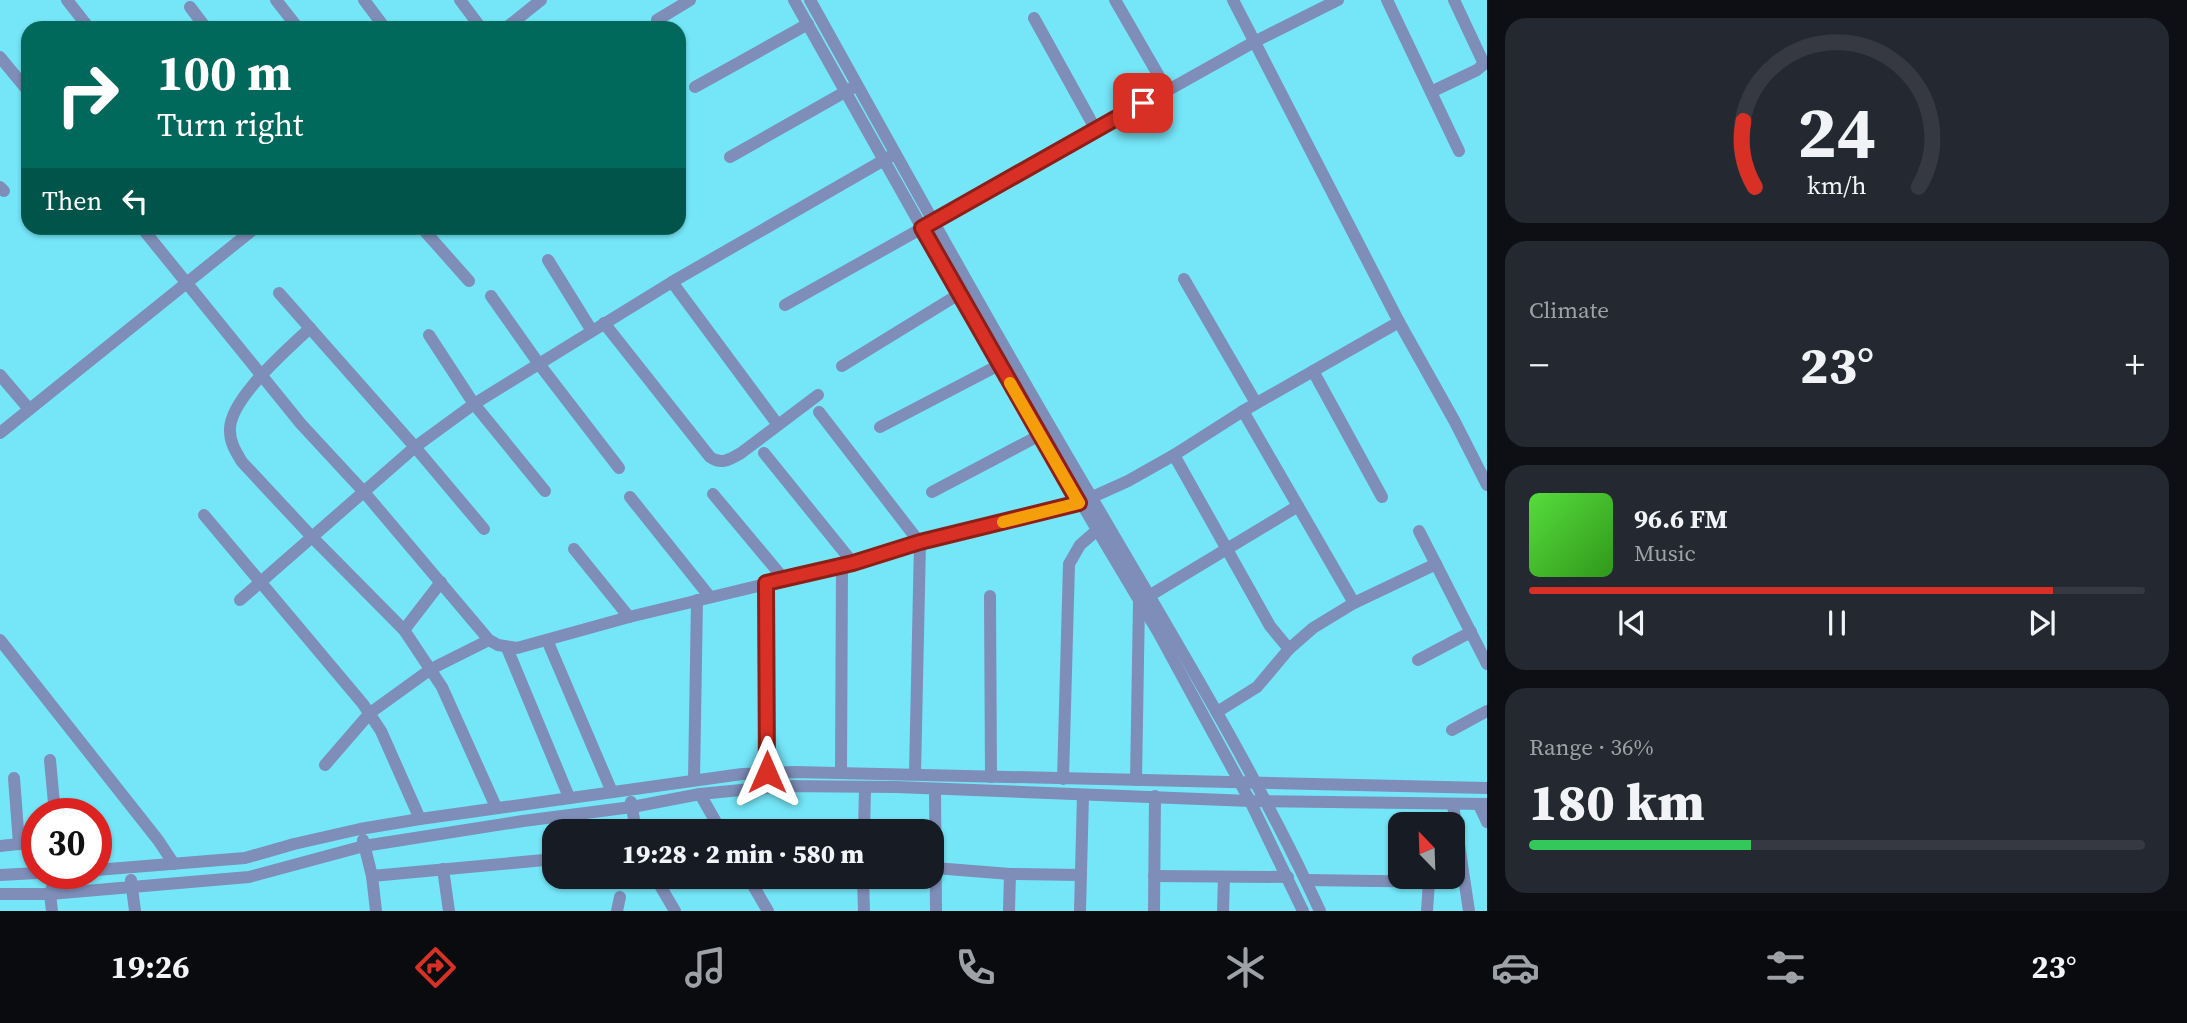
<!DOCTYPE html>
<meta charset="utf-8">
<style>
:root{--surface:#171b24;--page:#242831;--text:#f1f3f6;--muted:#9ea1a6;--line:#363941;--accent:#d93025}
body{margin:0;font-family:"Source Serif 4",serif;background:var(--page);color:var(--text);height:100vh;display:flex;flex-direction:column;font-size:26px;white-space:nowrap}
*{box-sizing:border-box;margin:0}
p{font-size:23px;color:var(--muted)}
.icon{flex:none;width:38px;height:38px;fill:none;stroke:currentColor;stroke-width:2;stroke-linecap:round;stroke-linejoin:round}
.map{position:relative;flex:1;overflow:hidden}
.details{display:flex;flex-direction:column;gap:18px;padding:18px;background:#0d0f14;width:700px}
.details>*{flex:none}
.top-card{position:absolute;left:21px;top:21px;width:665px;height:214px;border-radius:21px;box-shadow:0 2px 5px #0004;background:#00695c;color:#fff;overflow:hidden}
.needle{width:46px;rotate:337deg}
.fabs{position:absolute;left:1388px;top:812px;display:grid;gap:14px}
.fabs a{display:grid;place-items:center;width:77px;height:77px;border-radius:14px;background:var(--surface);box-shadow:0 2px 5px #0004;font-size:35px}
.speed{position:absolute;left:21px;top:798px;display:flex;gap:14px;font-size:35px;font-weight:700;text-align:center}
.speed>*{display:grid;place-content:center;width:91px;height:91px;border-radius:50%;background:var(--surface);box-shadow:0 2px 5px #0004;line-height:1}
.speed .limit{border:10px solid #d22;background:#fff;color:#111}
.pin{position:absolute;display:grid;place-items:center;width:60px;height:60px;color:#fff;margin:-30px;border-radius:14px;box-shadow:0 4px 10px #0006}
.me{position:absolute;width:77px;margin:-38px;rotate:0deg;stroke-linejoin:round;filter:drop-shadow(0 0 5px #0008)}
.turn{display:flex;align-items:center;gap:24px;height:147px;padding:0 21px;font-size:32px}
.turn .icon{width:91px;height:91px;stroke-width:2.5}
.turn b{display:block;font-size:49px;line-height:60px}
.then{display:flex;align-items:center;height:66px;padding:0 21px;background:#0003;gap:14px;font-size:26px}
.big{font-size:52px;font-weight:800;line-height:1.1}
.details .card{flex:1;display:flex;flex-direction:column;justify-content:center;gap:10px;min-width:0;padding:0 24px;border-radius:21px;background:var(--page)}
.details .dial{align-items:center;gap:0}
.dial svg{height:182px;overflow:visible;fill:none;stroke:var(--line);stroke-width:7;stroke-linecap:round;text-anchor:middle}
.dial text{fill:var(--text);stroke:none}
.song{display:flex;align-items:center;gap:21px}
.cover{width:84px;height:84px;border-radius:10px;background:linear-gradient(135deg,hsl(110 70% 55%),hsl(110 70% 35%))}
.played{height:7px;border-radius:4px;background:linear-gradient(90deg,var(--accent) 85%,var(--line) 85%)}
.keys{display:flex;justify-content:space-around;direction:ltr}
.heat{display:flex;justify-content:space-between;align-items:center;font-size:38px;direction:ltr}
.charge{height:10px;border-radius:5px;background:linear-gradient(90deg,#34c759 36%,var(--line) 0)}
.trip{position:absolute;left:542px;top:819px;width:402px;height:70px;border-radius:21px;background:var(--surface);box-shadow:0 2px 5px #0004;font-weight:800;line-height:70px;text-align:center}
.tab-bar{display:flex;height:112px;justify-content:space-around;align-items:center;background:#090b0e;color:var(--muted)}
.tab-bar .icon{width:49px;height:49px}
.tab-bar .active{color:var(--accent)}
.tab-bar b{font-size:32px;color:var(--text)}
main{display:flex;flex:1;min-height:0}
.map>svg:first-child{display:block}
.lines{fill:none;stroke-linecap:round;stroke-linejoin:round}
.minor{stroke:#7e8eb8;stroke-width:12}
.route-casing{stroke:#8d1f18;stroke-width:18}
.route{stroke:#d93025;stroke-width:12}
.slow{stroke:#f59e0b;stroke-width:12}
</style>
<main>
<div class="map">
<svg width="1487" height="911" viewBox="0 0 1487 911">
<rect width="100%" height="100%" fill="#75e6f8"/>
<g class="lines">
<g class="minor">
<path d="M67,0l22,28"/>
<path d="M276,0l22,28"/>
<path d="M364,0l21,28"/>
<path d="M460,0l21,28"/>
<path d="M794,0l205,365 159,267 92,169 53,110"/>
<path d="M810,0c93,167 185,334 282,498 79,136 162,270 228,413"/>
<path d="M1115,0l52,90"/>
<path d="M1233,0l166,322 56,100 32,63"/>
<path d="M1387,0l72,151"/>
<path d="M190,7l16,21"/>
<path d="M1034,18l62,112"/>
<path d="M657,20l33,-20"/>
<path d="M506,28l35,-28"/>
<path d="M0,57l28,34"/>
<path d="M695,87l113,-63"/>
<path d="M1431,92l46,-22 7,-6 -30,-64"/>
<path d="M730,157l122,-69"/>
<path d="M0,187l4,4"/>
<path d="M142,228l159,196 63,68 125,148 9,5 19,3 112,-31 224,-54 67,-20 159,-40 49,-22 46,-26 69,-44 156,-89"/>
<path d="M422,228l47,53"/>
<path d="M548,260l44,71"/>
<path d="M1184,279l72,124"/>
<path d="M672,282l106,143"/>
<path d="M279,293l136,154 69,82"/>
<path d="M491,296l48,68 80,104"/>
<path d="M785,305l469,-263 84,-42"/>
<path d="M604,323l106,134c11,8 19,3 31,-4l77,-58"/>
<path d="M310,328c-22,21 -82,72 -80,103 0,12 6,21 12,31l70,75 92,93 38,57 54,120"/>
<path d="M429,335l45,69 71,87"/>
<path d="M842,366l122,-75"/>
<path d="M1313,371l69,126"/>
<path d="M0,375l29,34"/>
<path d="M1243,411l111,192"/>
<path d="M819,412l101,131 -5,231"/>
<path d="M880,427l119,-62"/>
<path d="M0,433l255,-205"/>
<path d="M764,453l89,110"/>
<path d="M1174,455l96,171 19,23"/>
<path d="M932,492l108,-57"/>
<path d="M713,494l71,85"/>
<path d="M630,497l80,100"/>
<path d="M204,515l159,189 18,27 39,88"/>
<path d="M1419,531l68,133"/>
<path d="M574,549l55,68"/>
<path d="M766,583l1,189"/>
<path d="M990,596l1,181"/>
<path d="M240,600l175,-153 59,-43 198,-122 219,-126"/>
<path d="M404,630l37,-48"/>
<path d="M0,640l158,200 16,24"/>
<path d="M547,640l65,152"/>
<path d="M507,648l62,149"/>
<path d="M1418,660l53,-28"/>
<path d="M1217,712l40,-25 32,-38 24,-21 41,-25 82,-39"/>
<path d="M1452,730l35,-19"/>
<path d="M50,760l5,54"/>
<path d="M325,765l45,-52 61,-44 58,-29"/>
<path d="M841,773l1,-208"/>
<path d="M14,778l5,66"/>
<path d="M1063,779l6,-215 11,-19 16,-14"/>
<path d="M694,780l3,-180"/>
<path d="M1136,780l3,-178 159,-96"/>
<path d="M935,790l1,121"/>
<path d="M700,794l21,37"/>
<path d="M631,802l5,29"/>
<path d="M1453,805l16,106"/>
<path d="M1479,805l8,17"/>
<path d="M864,831l1,-43"/>
<path d="M363,840l9,36 4,35"/>
<path d="M0,846l37,-4"/>
<path d="M935,868l75,6 71,1"/>
<path d="M443,869l6,42"/>
<path d="M96,870l149,-12 49,-14 66,-15 60,-10 322,-45 53,-2 692,16"/>
<path d="M0,875l37,-2"/>
<path d="M372,876l183,-17"/>
<path d="M1154,876l134,1"/>
<path d="M655,877l20,34"/>
<path d="M748,877l20,34"/>
<path d="M863,877l1,34"/>
<path d="M131,880l4,31"/>
<path d="M1306,880l141,2"/>
<path d="M0,894h50l199,-17 115,-31 159,-25 109,-14 68,-13 82,-8 114,1 354,14 237,3"/>
<path d="M52,911l-2,-17 7,-21"/>
<path d="M617,911l3,-14"/>
<path d="M1009,911l1,-37"/>
<path d="M1080,911l3,-116"/>
<path d="M1154,911l1,-115"/>
<path d="M1223,911l1,-34"/>
<path d="M1427,911l2,-29"/>
</g>
</g>
<g class="lines">
<defs>
<path id="route" d="M767,772l-1,-189 87,-20 67,-21 159,-39 -157,-275 221,-125"/>
</defs>
<use href="#route" class="route-casing"/>
<use href="#route" class="route"/>
<path class="slow" d="M1003,522l76,-19 -69,-120"/>
</g>
</svg>
<div class="fabs">
<a><svg class="needle" viewBox="-14 -14 28 28"><path d="M0-13l5 13h-10z" fill="#e53935"/><path d="M0 13l5-13h-10z" fill="#9ea1a6"/></svg></a>
</div>
<div class="speed"><div class="limit">30</div></div>
<div class="pin" style="left:1143px;top:103px;background:#d93025"><svg class="icon" aria-label="arrive" viewBox="0 0 24 24"><path d="M6 21V4h12l-3 4 3 4H6"/></svg></div>
<svg class="me" style="left:767px;top:772px" viewBox="-20 -20 40 40"><path d="M0-17L14 15 0 8-14 15z" fill="#d93025" stroke="#fff" stroke-width="4"/></svg>
<div class="trip">19:28 · 2 min · 580 m</div>
<div class="top-card">
<div class="turn"><svg class="icon" aria-label="right" viewBox="0 0 24 24"><path d="M7 20v-9h11M14 6l5 5-5 5"/></svg><div><b>100 m</b>Turn right</div></div>
<div class="then">Then<svg class="icon" aria-label="left" viewBox="0 0 24 24"><path d="M17 20v-9H6M10 6l-5 5 5 5"/></svg></div>
</div>
</div>
<section class="details">
<div class="card dial"><svg viewBox="0 0 100 80">
<path d="M14 69A42 42 0 1 1 86 69"/>
<path d="M14 69A42 42 0 0 1 9 40" stroke="#d93025"/>
<text x="50" y="56" font-size="32" font-weight="700">24</text>
<text x="50" y="72" font-size="11">km/h</text>
</svg></div>
<div class="card"><p>Climate</p>
<div class="heat"><a>−</a><b class="big">23°</b><a>+</a></div>
</div>
<div class="card">
<div class="song"><i class="cover"></i><div><b>96.6 FM</b><p>Music</p></div></div>
<div class="played"></div>
<div class="keys"><svg class="icon" aria-label="previous" viewBox="0 0 24 24"><path d="M18 5L8 12l10 7zM5 5v14"/></svg><svg class="icon" aria-label="pause" viewBox="0 0 24 24"><path d="M8 5v14M16 5v14"/></svg><svg class="icon" aria-label="next" viewBox="0 0 24 24"><path d="M6 5l10 7-10 7zM19 5v14"/></svg></div>
</div>
<div class="card"><p>Range · 36%</p><b class="big">180 km</b><div class="charge"></div></div>
</section>
</main>
<nav class="tab-bar">
<b>19:26</b>
<svg class="icon active" aria-label="directions" viewBox="0 0 24 24"><path d="M12 3l9 9-9 9-9-9zM9 14v-3h6M13 9l2 2-2 2"/></svg>
<svg class="icon" aria-label="music" viewBox="0 0 24 24"><path d="M9 18V5l10-2v13"/><circle cx="6" cy="18" r="3"/><circle cx="16" cy="16" r="3"/></svg>
<svg class="icon" aria-label="phone" viewBox="0 0 24 24"><path d="M5 4h4l2 5-3 2q2 4 5 5l2-3 5 2v4C11 20 4 13 5 4z"/></svg>
<svg class="icon" aria-label="climate" viewBox="0 0 24 24"><path d="M12 3v18M4 7l16 10M4 17L20 7"/></svg>
<svg class="icon" aria-label="car" viewBox="0 0 24 24"><path d="M5 17H2v-5l4-1 3-4h7l3 4 3 1v5h-3M9 17h6M6 11h13"/><circle cx="7" cy="17" r="2"/><circle cx="17" cy="17" r="2"/></svg>
<svg class="icon" aria-label="filters" viewBox="0 0 24 24"><path d="M4 7h16M4 17h16"/><circle cx="9" cy="7" r="2"/><circle cx="15" cy="17" r="2"/></svg>
<b>23°</b>
</nav>
